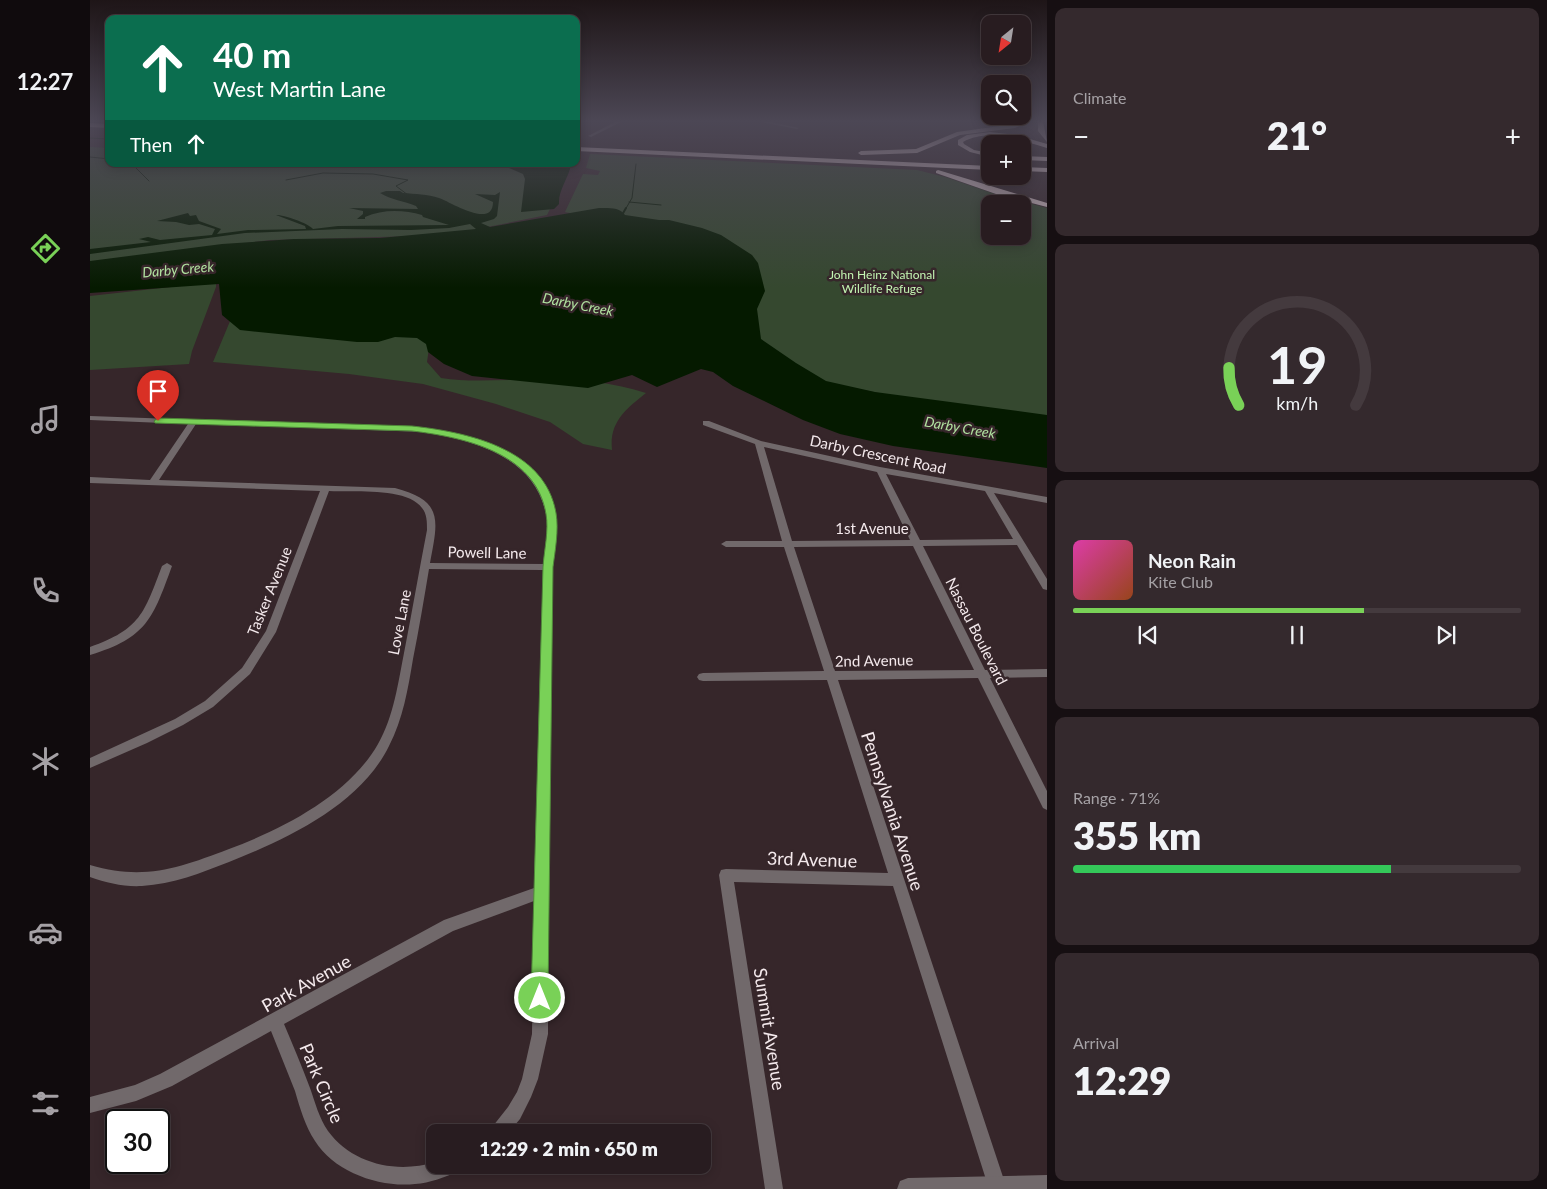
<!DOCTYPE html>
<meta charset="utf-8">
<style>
:root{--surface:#281c20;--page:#34292d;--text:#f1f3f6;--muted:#a5a1a5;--line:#443a3e;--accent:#79d157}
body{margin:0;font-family:Lato,sans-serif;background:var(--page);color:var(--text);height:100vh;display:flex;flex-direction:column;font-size:19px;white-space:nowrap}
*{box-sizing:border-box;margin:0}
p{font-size:16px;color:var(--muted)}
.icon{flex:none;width:28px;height:28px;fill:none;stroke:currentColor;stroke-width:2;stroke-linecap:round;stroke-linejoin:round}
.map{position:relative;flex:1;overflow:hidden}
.panel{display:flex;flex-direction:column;gap:8px;padding:8px;background:#160f12;width:500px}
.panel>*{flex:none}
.hud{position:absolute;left:15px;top:15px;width:475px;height:152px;border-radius:10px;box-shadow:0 2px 12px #0003,0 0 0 1px var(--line);background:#0b6e4f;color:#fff;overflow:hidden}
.needle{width:32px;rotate:210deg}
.buttons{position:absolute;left:891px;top:15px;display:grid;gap:10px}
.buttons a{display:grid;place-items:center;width:50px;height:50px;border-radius:10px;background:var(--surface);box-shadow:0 2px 12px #0003,0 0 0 1px var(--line);font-size:25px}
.speed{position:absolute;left:15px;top:1109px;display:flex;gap:10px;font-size:25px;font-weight:700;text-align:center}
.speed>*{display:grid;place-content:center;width:65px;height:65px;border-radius:50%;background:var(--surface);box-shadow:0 2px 12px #0003,0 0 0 1px var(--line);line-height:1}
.speed .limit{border:2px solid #111;border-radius:8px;background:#fff;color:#111}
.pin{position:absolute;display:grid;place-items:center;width:42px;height:42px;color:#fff;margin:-51px -21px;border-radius:50% 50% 50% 0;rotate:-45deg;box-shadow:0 0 5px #0007}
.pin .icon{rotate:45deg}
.me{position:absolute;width:55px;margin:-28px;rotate:0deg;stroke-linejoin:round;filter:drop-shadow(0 0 4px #0008)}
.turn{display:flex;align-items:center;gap:18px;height:105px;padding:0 25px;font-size:22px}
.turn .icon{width:65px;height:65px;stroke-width:2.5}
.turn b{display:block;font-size:35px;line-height:42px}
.then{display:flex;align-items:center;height:48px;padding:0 25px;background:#0003;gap:10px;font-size:19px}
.big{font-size:38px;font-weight:800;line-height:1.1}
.panel .card{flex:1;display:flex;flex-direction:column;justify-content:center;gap:8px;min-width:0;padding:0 18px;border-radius:10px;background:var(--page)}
.panel .dial{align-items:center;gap:0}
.dial svg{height:130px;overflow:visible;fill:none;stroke:var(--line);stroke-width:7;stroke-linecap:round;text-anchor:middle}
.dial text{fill:var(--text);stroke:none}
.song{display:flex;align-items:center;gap:15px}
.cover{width:60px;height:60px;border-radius:8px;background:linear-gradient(135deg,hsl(320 70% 55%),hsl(20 70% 35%))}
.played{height:5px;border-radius:2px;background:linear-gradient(90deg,var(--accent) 65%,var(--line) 65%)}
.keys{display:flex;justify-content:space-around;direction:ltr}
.heat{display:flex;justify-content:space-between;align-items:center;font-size:28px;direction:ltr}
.charge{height:8px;border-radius:4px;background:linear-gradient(90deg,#34c759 71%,var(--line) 0)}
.trip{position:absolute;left:336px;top:1124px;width:285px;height:50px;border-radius:10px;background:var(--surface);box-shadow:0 2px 12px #0003,0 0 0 1px var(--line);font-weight:800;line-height:50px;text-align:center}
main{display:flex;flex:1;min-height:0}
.tab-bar{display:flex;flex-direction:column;width:90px;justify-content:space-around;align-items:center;background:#100b0d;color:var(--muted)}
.tab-bar .icon{width:35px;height:35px}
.tab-bar .on{color:var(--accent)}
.tab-bar b{font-size:22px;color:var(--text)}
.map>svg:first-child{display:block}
.green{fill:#35482f;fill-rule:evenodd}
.water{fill:#051a00}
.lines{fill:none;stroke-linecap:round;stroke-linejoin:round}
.stream-far1{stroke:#051a00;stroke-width:1}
.stream{stroke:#051a00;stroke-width:2}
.minor{fill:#71696b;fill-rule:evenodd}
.tertiary{fill:#71696b;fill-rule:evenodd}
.primary{fill:#b8a6aa;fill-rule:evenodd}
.motorway{fill:#d3bfc3;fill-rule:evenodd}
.route{fill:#79d157;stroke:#4f8839}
.labels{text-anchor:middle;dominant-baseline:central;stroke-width:5;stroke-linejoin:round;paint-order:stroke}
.far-park-label{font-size:12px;fill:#c3f5b2;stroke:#36262a}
.far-water-label{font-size:14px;font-style:italic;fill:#b1e2a0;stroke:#36262a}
.street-label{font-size:15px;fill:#f4e9ec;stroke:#36262a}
.near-street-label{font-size:18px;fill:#f4e9ec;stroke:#36262a}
</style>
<main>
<nav class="tab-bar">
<b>12:27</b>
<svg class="icon on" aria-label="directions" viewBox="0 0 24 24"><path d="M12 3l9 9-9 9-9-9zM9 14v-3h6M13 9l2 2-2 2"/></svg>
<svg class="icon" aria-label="music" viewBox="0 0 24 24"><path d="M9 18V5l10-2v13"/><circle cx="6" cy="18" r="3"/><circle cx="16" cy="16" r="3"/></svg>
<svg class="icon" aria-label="phone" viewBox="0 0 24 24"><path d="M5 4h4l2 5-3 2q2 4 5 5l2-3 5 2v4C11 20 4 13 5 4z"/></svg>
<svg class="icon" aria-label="climate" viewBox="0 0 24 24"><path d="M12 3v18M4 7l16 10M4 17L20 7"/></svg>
<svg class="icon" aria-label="car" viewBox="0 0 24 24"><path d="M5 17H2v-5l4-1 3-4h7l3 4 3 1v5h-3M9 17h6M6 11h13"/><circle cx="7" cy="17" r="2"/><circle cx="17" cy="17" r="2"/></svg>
<svg class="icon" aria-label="filters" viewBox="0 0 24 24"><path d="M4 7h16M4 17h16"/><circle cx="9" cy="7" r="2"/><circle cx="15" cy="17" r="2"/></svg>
</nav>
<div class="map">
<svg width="957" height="1189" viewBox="0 0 957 1189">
<rect width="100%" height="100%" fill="#36262a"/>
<g class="green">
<path d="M0,147l19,1v16h383l73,15 -18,36 -90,18 -43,3 -144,4 -180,23z"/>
<path d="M500,154l327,16 28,7 50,17 52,14v213l-120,-18 -117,-24 -240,-166 -5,-1 18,-38 15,1 2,-4 -14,-3zM900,204h32v32h-32z"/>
<path d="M158,278l183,56 -4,28 14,16c25,4 49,2 74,2 44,-1 88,-1 131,13 -20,16 -37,29 -34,57l-29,-6 -33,-22 -54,-18 -73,-20 -74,-10 -136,-12z"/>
<path d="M126,282v5l-24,64 -3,13 -99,6v-74z"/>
</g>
<g class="water">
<path d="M373,164h108v1c-3,14 -13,26 -12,39l-5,5 -33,3 4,-33 -2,-5 -16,-7z"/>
<path d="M296,191h14l3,2c12,1 25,1 36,5 10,3 54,32 54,4l-18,-8 20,1 5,-3 -3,24 -3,3 -13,4 9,4 109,-19c9,0 21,-1 26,7l34,5h10l33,8 19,7 31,20 6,8 7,28 -8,18 4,30 35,24 30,18 49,11 172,23v53l-154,-22 -53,-12 -37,-14 -70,-34 -20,-14 -12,-3 -44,18 -25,-12 -44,13 -116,-12 -28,-12 -16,-12 -2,-8 -9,-6 -22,-1 -17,5h-21l-117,-12 -18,-15 -3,-31 -129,9v-32l132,-17 72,-5 86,-1 96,-9 -6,-5 -21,4 -38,2 -69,-1 -97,4 -155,21v-5l61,-7 -12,-3 9,-2 12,3 52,-5 3,-6 -16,-5 -10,1 -13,-3 -19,-1 31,-8 2,3 6,-1 3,6 22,8 -4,5 31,-4 58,-1 -1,-3 -29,-11c8,0 32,8 37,14l25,-3 111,-1 -26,-8 -1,-2c-18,-5 -39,-6 -57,2v2h-8l6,-5v-3l-14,-3 69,1 -2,-3c-12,-5 -25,-6 -36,-13z"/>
</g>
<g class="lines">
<g class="stream-far1">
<path d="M0,138l19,1"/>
<path d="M0,157l19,2"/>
<path d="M36,164l8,2 15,15"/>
<path d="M196,180l37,-7 50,1 35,6 -12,6 12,9"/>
<path d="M539,202l32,3"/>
<path d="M535,210l7,-12 4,-34"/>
</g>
<path class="stream" d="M532,215l4,-7"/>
<g class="minor">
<path d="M527,121h6l-32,16 -3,-1z"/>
<path d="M666,121h10l33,7 -2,1z"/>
<path d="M0,416l337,12c52,9 120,27 129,89 2,17 -1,34 -3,50l-5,325v142l-10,45 -7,18 -11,22 -11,13h-18l2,-6 15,-19 9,-15 5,-13 10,-45 2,-133 -81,30 -169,93c9,21 18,43 26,64 5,14 9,30 18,43 24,33 69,43 107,31v3h27l-3,6c-14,6 -29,12 -44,13 -35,4 -81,-12 -100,-43 -10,-15 -15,-33 -20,-50 -8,-20 -16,-40 -24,-60l-99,55 -36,15 -46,12v-16l45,-12 25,-11 284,-154 90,-32 9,-318 -114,-1c-5,30 -10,60 -16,90 -5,30 -10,60 -24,87 -29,59 -102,93 -160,116 -28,11 -56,22 -87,24 -18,1 -35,-3 -52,-9v-12c54,16 89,3 139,-16 54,-20 120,-54 149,-105 16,-28 20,-61 26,-91 8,-41 15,-82 23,-123 0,-8 0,-16 -5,-22 -14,-21 -70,-16 -93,-17l-53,141 -26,42 -37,33 -30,18 -36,18 -57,25v-10l85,-39 30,-18 37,-33 24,-37 54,-140 -230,-8v-6l60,3 38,-56 -98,-4zM106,424l231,8c50,10 107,25 119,82 4,16 0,34 -2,50l-114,-1c8,-43 14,-62 -35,-75l-236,-8z"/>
<path d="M613,421h6l52,20 119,26 167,30v6l-53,-10 53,86v11l-4,-1 -26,-44 -94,1 62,124 62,-1v8l-57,1 57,113v19l-4,-2 -65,-130 -140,2 169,509h-18l-96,-303 -159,-4 49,307h-18l-46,-314 2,-5 5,-1 162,4 -61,-193 -124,1 -4,-1 -2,-3 2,-3 4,-1 121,-2 -40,-124h-58l-5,-3 5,-3h56l-27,-97 -52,-19zM674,447l113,25 33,68 -118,1zM796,474l99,17 28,48 -93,1zM823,546l61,124 -139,1 -41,-124z"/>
<path d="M77,563l5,3c-19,52 -25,72 -82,89v-8c51,-18 54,-34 72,-81z"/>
</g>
<path class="tertiary" d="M957,1175v14h-150l3,-8 8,-3z"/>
<path class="primary" d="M948,121h5l4,21 -9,-11z"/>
<g class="motorway">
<path d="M931,121h9l-15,7 -55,7 -43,18 -56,2 -3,-2 3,-2 55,-2 41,-17 57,-8z"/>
<path d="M0,123l19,1v4l-19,-1z"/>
<path d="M900,132l26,3 31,9v4c-25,-8 -59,-20 -84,-6l1,2 10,6 16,3v4l-20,-5 -12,-7v-5l9,-5z"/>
<path d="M486,147l414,19v4l-414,-19z"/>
<path d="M932,156l25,1v4l-25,-1z"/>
<path d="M932,167l25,1v4l-25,-1z"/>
<path d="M848,170l109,33v4l-51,-13 -60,-21v-2z"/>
</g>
</g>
<linearGradient id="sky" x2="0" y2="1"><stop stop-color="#1e1517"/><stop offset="0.42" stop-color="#4c4755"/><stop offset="1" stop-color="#4c4755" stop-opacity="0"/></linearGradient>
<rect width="957" height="288" fill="url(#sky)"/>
<path class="route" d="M68,418l254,8c54,6 133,22 144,87 3,17 -1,38 -3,54l-5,431 -2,7 -6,2 -6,-2 -3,-7 12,-431c1,-16 6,-37 3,-53 -10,-62 -84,-77 -134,-83l-257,-8 -1,-2z"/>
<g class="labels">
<g class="far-park-label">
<text x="792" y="274">John Heinz National<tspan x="792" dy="14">Wildlife Refuge</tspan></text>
</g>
<g class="far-water-label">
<text transform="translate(88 269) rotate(-5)">Darby Creek</text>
<text transform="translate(488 304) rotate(11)">Darby Creek</text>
<text transform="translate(870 427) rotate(10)">Darby Creek</text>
</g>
<g class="street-label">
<text transform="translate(788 454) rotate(12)">Darby Crescent Road</text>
<text x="782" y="528">1st Avenue</text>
<text transform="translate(397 552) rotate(1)">Powell Lane</text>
<text transform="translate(179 591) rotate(-68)">Tasker Avenue</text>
<text transform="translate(309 622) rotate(-79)">Love Lane</text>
<text transform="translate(887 631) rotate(63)">Nassau Boulevard</text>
<text transform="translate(784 660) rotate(-1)">2nd Avenue</text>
</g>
<g class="near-street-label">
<text transform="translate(803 811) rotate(72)">Pennsylvania Avenue</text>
<text transform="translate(722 859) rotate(2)">3rd Avenue</text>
<text transform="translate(216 983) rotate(-29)">Park Avenue</text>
<text transform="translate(680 1029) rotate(81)">Summit Avenue</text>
<text transform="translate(232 1083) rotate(67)">Park Circle</text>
</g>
</g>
</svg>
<div class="buttons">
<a><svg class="needle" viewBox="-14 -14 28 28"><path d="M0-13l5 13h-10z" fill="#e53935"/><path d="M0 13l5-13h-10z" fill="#a5a1a5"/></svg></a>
<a><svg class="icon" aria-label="search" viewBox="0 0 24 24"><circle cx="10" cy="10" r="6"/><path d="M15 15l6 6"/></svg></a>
<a>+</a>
<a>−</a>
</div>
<div class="speed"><div class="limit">30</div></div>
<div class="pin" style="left:68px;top:421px;background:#d93025"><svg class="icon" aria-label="arrive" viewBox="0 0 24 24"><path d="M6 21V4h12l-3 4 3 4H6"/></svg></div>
<svg class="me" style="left:450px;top:998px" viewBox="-20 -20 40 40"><circle r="17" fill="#79d157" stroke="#fff" stroke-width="3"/><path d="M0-11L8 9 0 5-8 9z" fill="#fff"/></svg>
<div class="trip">12:29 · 2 min · 650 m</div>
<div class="hud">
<div class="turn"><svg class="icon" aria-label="ahead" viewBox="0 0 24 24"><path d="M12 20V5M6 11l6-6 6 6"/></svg><div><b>40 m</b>West Martin Lane</div></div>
<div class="then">Then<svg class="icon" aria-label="ahead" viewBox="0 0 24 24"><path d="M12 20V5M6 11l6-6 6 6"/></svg></div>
</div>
</div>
<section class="panel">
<div class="card"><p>Climate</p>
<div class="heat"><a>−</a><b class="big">21°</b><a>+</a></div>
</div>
<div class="card dial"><svg viewBox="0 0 100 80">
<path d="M14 69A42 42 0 1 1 86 69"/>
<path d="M14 69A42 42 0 0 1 8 46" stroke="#79d157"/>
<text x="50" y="56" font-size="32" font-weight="700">19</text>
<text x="50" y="72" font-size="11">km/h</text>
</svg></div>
<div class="card">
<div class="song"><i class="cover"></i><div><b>Neon Rain</b><p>Kite Club</p></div></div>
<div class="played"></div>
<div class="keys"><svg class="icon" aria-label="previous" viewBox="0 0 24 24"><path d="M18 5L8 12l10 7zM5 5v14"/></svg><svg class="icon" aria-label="pause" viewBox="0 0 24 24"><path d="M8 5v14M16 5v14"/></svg><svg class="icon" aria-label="next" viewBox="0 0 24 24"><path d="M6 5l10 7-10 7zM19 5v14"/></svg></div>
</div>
<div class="card"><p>Range · 71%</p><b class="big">355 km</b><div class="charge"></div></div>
<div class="card"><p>Arrival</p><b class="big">12:29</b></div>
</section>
</main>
